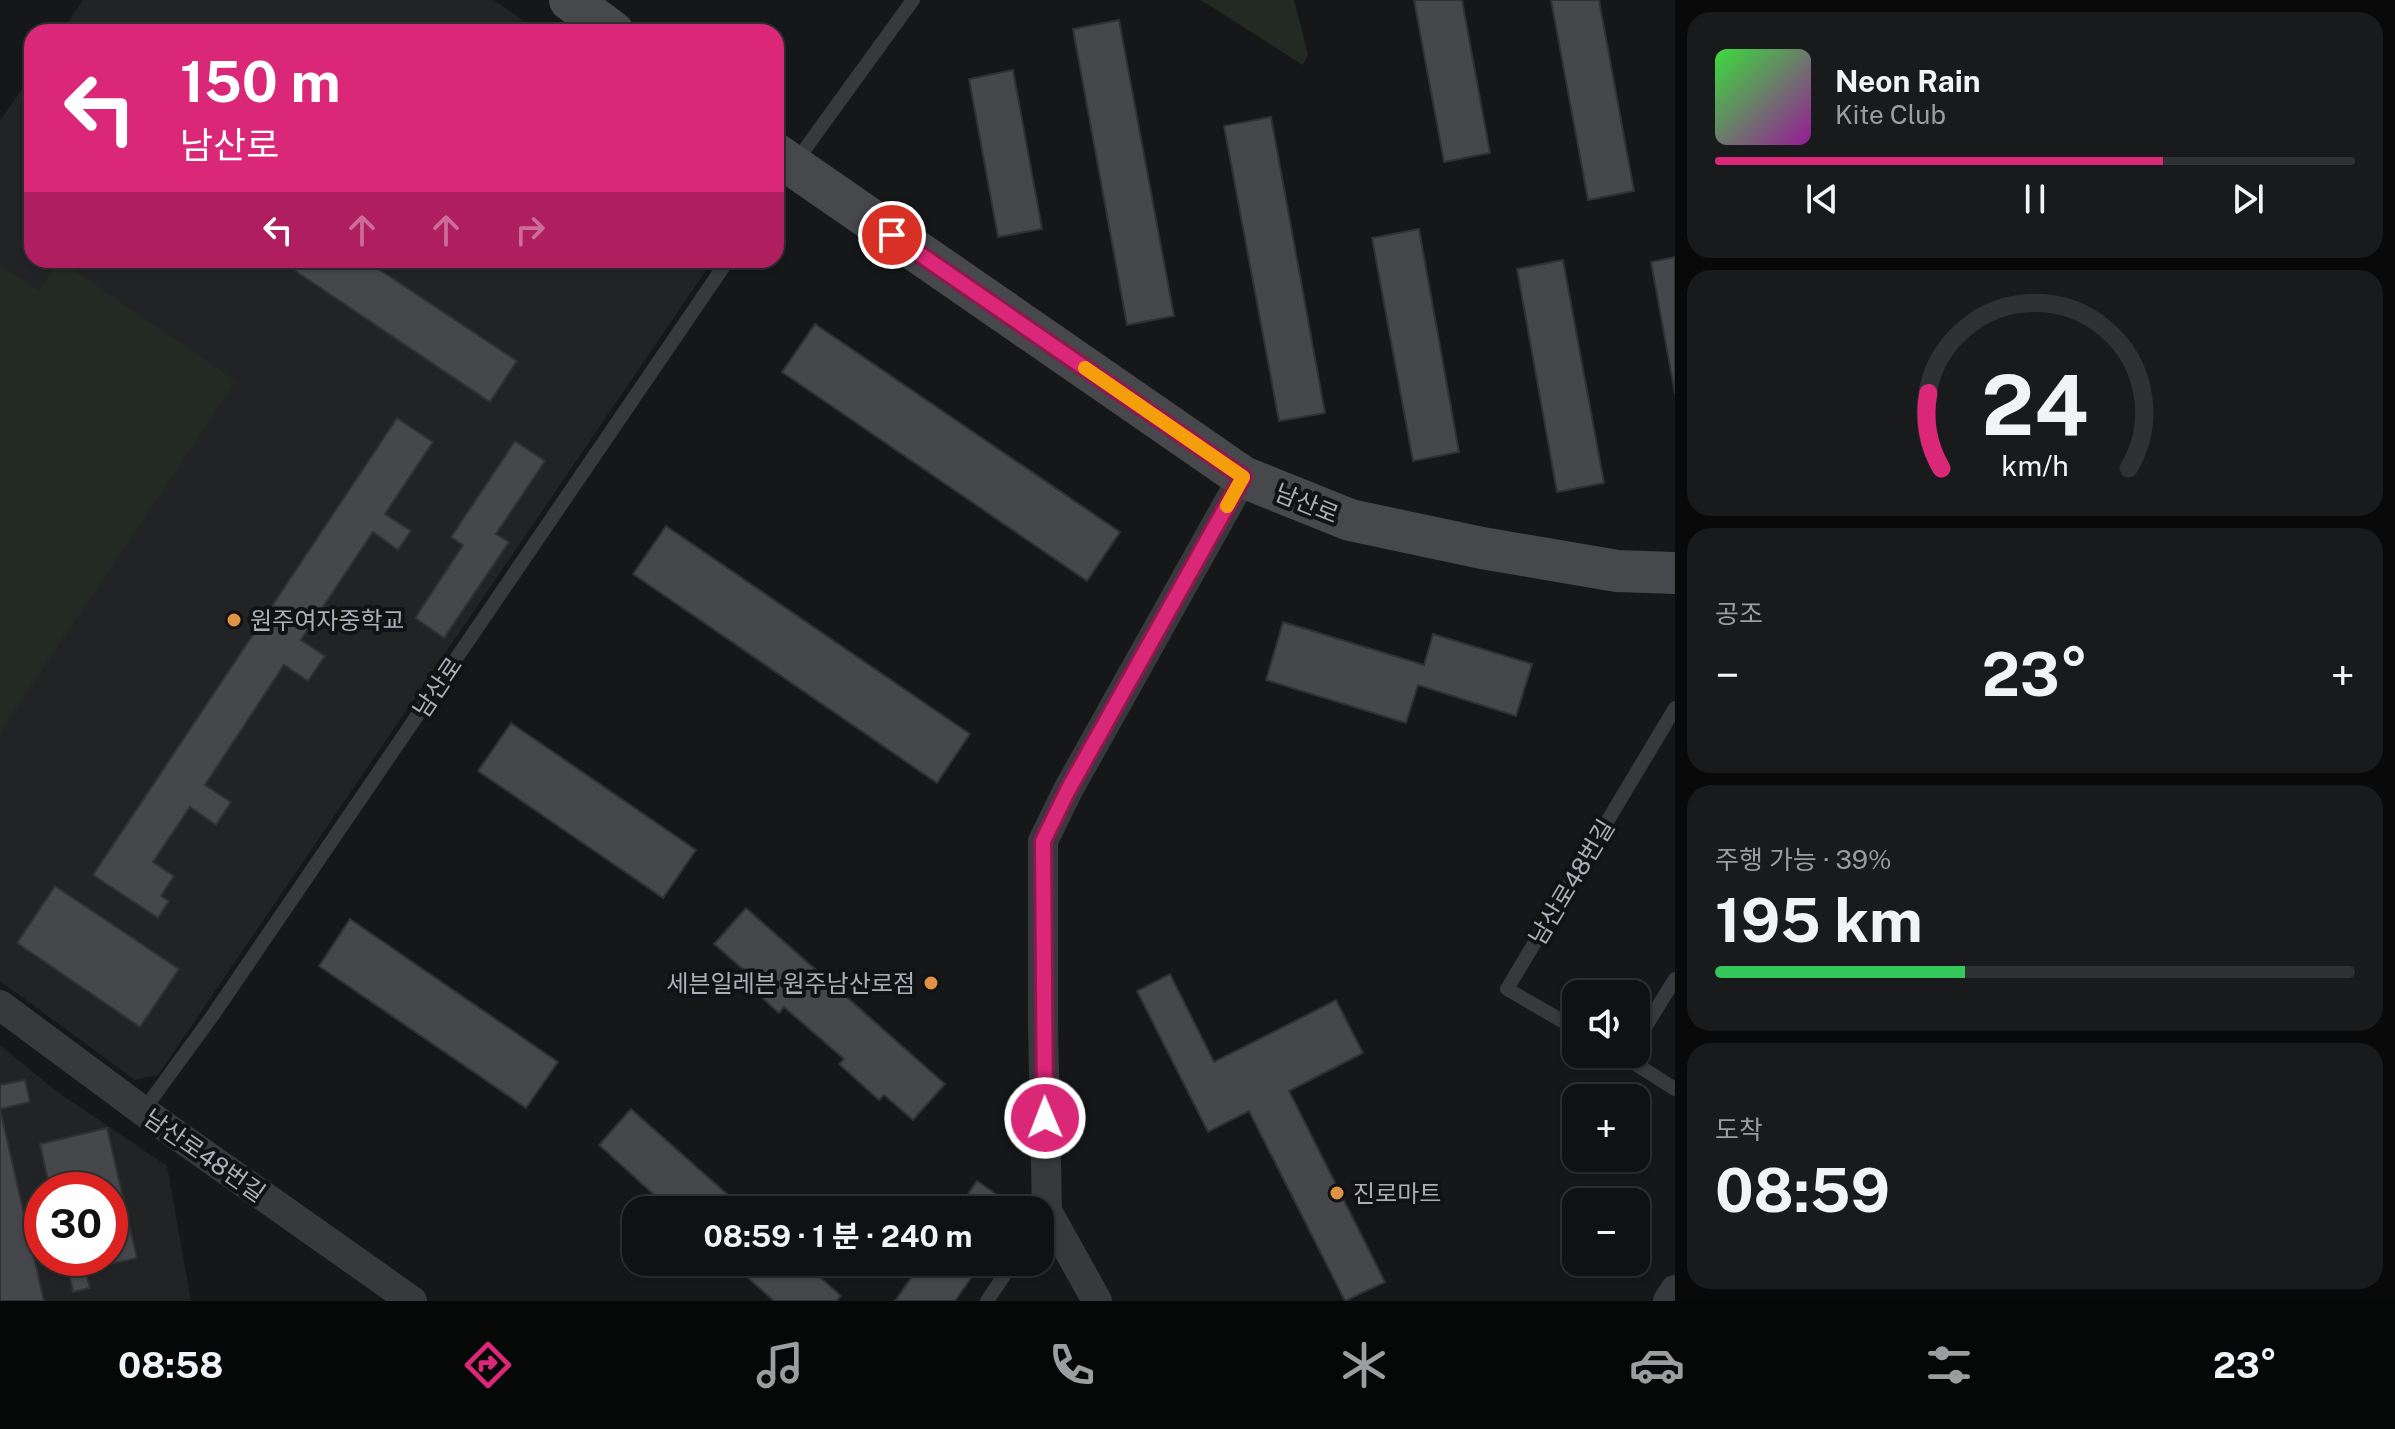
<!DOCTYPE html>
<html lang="ko">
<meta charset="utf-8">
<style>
:root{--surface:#101112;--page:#191a1b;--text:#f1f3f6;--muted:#9c9d9f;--line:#303132;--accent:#db2777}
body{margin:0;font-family:"Public Sans","Noto Sans KR",sans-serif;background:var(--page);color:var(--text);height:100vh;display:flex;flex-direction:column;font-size:30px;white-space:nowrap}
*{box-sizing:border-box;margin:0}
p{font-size:26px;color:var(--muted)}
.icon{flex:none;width:44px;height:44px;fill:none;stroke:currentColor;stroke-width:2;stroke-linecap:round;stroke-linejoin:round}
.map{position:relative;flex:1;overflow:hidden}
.panel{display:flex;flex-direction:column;gap:12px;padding:12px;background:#09090a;width:720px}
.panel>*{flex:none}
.guide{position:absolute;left:24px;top:24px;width:760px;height:244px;border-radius:24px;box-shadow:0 2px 6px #0004,0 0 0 2px var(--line);background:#db2777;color:#fff;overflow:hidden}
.buttons{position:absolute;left:1562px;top:980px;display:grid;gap:16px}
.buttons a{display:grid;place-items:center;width:88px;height:88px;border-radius:16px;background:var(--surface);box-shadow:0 2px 6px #0004,0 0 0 2px var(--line);font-size:40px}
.speed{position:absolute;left:24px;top:1172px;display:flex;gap:16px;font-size:40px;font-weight:700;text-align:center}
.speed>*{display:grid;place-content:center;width:104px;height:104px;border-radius:50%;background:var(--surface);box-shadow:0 2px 6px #0004,0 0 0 2px var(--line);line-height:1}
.speed .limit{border:12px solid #d22;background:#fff;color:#111}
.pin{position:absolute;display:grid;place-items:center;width:68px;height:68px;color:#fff;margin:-34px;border:4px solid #fff;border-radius:50%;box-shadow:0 2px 8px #0007}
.me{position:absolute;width:88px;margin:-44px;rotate:359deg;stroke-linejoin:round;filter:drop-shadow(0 0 6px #0008)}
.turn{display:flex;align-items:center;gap:28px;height:168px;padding:0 24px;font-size:36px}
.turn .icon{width:104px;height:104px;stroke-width:2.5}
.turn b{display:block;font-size:56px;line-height:68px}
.lanes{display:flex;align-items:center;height:76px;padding:0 24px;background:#0003;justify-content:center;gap:40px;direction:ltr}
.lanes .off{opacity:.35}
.big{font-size:60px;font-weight:700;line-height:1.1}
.panel .card{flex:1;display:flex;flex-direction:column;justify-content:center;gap:12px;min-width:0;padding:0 28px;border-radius:24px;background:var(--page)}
.panel .dial{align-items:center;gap:0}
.dial svg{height:208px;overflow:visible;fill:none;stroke:var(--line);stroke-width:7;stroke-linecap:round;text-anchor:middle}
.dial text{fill:var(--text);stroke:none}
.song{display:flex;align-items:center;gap:24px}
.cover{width:96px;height:96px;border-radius:12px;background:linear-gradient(135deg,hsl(120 70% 55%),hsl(300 70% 35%))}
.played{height:8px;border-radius:4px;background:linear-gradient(90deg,var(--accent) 70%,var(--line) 70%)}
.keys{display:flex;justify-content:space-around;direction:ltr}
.heat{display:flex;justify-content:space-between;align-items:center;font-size:44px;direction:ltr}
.charge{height:12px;border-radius:6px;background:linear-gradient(90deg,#34c759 39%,var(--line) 0)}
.trip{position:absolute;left:622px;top:1196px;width:432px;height:80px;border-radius:24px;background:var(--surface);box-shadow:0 2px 6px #0004,0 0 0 2px var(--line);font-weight:700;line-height:80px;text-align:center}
.tab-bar{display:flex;height:128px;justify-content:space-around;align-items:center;background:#060707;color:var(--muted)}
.tab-bar .icon{width:56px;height:56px}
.tab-bar .active{color:var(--accent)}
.tab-bar b{font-size:36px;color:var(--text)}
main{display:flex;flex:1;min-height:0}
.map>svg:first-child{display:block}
.built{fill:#222325;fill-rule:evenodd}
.green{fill:#232a23}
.building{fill:#45474b;stroke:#303134;stroke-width:2}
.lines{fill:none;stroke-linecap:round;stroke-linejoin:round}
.lane{stroke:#38393d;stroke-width:14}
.street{stroke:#38393d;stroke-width:30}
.secondary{stroke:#46484c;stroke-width:42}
.route-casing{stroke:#8e194d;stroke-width:20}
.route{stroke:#db2777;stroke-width:14}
.slow{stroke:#f59e0b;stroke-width:14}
.poi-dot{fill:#e19345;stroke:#111213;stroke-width:3}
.labels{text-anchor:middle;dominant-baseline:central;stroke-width:8;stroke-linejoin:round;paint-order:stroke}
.street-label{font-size:24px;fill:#aab0b7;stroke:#111213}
.poi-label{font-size:24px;fill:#aab0b7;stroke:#111213;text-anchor:start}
</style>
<main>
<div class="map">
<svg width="1675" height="1301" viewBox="0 0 1675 1301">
<rect width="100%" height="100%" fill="#161718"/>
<g class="built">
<path d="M83,0h411l45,32h-478z"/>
<path d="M32,74v186h681l-555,815 -23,5 -135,-99v-860z"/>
<path d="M0,1045l56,46 111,75 24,135h-191zM42,1190h68v68h-68z"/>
</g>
<g class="green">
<path d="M1201,0h93l14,54 -5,11z"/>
<path d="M59,260l177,121 -236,351v-467l39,26z"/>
</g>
<g class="building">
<path d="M1414,0h48l28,153 -46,9z"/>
<path d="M1551,0h48l35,191 -46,9z"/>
<path d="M1119,20l55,296 -47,9 -54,-296z"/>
<path d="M1013,70l29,159 -44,8 -29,-158z"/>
<path d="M1271,117l54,296 -46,8 -55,-295z"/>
<path d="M1419,229l40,223 -46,9 -41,-223z"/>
<path d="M1675,257v137l-24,-132z"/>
<path d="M279,260h86l152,101 -27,41z"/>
<path d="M1563,260l41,223 -47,9 -40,-223z"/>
<path d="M815,324l305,208 -33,49 -305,-209z"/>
<path d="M397,418l36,24 -48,72 26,17 -13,19 -25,-18 -72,108 24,16 -17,25 -24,-16 -79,120 26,17 -15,23 -26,-18 -37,55 21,14 -13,20 8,5 -11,17 -65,-43z"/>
<path d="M515,441l30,20 -49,73 13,8 -65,96 -29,-20 48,-73 -12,-8z"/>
<path d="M666,526l304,208 -33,49 -304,-209z"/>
<path d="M1283,622l141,43 9,-31 99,30 -16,52 -98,-31 -12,38 -140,-43z"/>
<path d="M511,723l185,127 -33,48 -185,-127z"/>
<path d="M55,886l124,83 -39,58 -123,-84z"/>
<path d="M746,908l199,176 -32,36 -29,-25 -5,5 -40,-36 5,-5 -60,-52 -5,6 -40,-36 6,-6 -31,-27z"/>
<path d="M350,919l208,143 -32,46 -207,-142z"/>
<path d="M1170,974l44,88 122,-62 27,53 -74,38 96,191 -40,19 -96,-190 -41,21 -71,-141z"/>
<path d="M25,1080l5,22 -30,7 44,192h-44v-216z"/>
<path d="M631,1109l114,101h-74l-72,-65z"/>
<path d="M107,1128l30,130 -52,12 5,18 -17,4 -7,-34h44v-68h-60l-10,-46z"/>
<path d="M977,1181l41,28 -1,1h-60z"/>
<path d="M730,1262h73l38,34 -5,5h-62z"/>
<path d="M922,1262h60l-27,39h-60z"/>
</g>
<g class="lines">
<g class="lane">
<path d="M776,189l137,-189"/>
<path d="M1576,1029l-69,-40 168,-281"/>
<path d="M1636,1042l39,-63"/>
<path d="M1620,1054l55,35"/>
<path d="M143,1111l70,-96 515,-755"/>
<path d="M987,1301l26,-39"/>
</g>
<g class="street">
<path d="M0,1005l143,106 269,190"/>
<path d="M1097,1301l-50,-90 -4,-185v-185l25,-51 175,-313"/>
<path d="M1668,1301l7,-11"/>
</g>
<g class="secondary">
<path d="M570,0l43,32"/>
<path d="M776,154l467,323 107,43 132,28 135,23 58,2"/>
</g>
</g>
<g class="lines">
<defs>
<path id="route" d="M892,235l351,242 -175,313 -25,51 2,277"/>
</defs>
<use href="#route" class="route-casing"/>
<use href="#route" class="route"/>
<path class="slow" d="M1085,368l158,109 -16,29"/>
</g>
<g class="poi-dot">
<circle cx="234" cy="620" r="8"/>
<circle cx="931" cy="983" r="8"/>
<circle cx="1337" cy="1193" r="8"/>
</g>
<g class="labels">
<g class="street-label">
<text transform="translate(1307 503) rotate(22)">남산로</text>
<text transform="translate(437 687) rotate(-56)">남산로</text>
<text transform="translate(1571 882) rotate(-59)">남산로48번길</text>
<text transform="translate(205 1155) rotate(35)">남산로48번길</text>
</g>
<g class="poi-label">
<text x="250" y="620">원주여자중학교</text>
<text x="915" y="983" text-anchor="end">세븐일레븐 원주남산로점</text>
<text x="1353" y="1193">진로마트</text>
</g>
</g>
</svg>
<div class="buttons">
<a><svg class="icon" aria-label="sound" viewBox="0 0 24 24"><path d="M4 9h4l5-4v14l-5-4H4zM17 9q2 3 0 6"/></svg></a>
<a>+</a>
<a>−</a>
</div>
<div class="speed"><div class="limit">30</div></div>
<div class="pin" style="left:892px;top:235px;background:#d93025"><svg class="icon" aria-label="arrive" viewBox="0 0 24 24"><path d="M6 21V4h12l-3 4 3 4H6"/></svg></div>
<svg class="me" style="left:1045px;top:1118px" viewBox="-20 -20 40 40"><circle r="17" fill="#db2777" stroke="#fff" stroke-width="3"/><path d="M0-11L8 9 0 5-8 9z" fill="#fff"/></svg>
<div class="trip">08:59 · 1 분 · 240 m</div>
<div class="guide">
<div class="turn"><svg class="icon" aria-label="left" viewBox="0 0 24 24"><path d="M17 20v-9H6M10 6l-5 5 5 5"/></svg><div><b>150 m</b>남산로</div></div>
<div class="lanes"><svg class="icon" aria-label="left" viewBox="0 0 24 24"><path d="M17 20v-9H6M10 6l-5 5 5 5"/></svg><svg class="icon off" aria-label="ahead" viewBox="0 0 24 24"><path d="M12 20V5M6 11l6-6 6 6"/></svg><svg class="icon off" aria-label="ahead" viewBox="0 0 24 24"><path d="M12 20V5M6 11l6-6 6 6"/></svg><svg class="icon off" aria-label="right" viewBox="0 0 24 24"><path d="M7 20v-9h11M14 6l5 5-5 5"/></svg></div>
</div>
</div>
<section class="panel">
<div class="card">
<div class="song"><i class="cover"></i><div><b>Neon Rain</b><p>Kite Club</p></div></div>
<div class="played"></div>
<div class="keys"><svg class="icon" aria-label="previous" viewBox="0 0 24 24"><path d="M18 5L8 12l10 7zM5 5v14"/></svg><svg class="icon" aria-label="pause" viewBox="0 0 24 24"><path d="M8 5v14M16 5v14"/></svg><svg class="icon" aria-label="next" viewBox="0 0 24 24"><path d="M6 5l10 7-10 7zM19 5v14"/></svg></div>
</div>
<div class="card dial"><svg viewBox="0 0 100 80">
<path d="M14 69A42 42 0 1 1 86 69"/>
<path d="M14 69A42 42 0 0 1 9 40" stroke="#db2777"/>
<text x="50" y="56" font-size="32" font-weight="700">24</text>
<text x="50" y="72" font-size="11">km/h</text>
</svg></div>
<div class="card"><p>공조</p>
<div class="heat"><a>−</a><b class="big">23°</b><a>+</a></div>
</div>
<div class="card"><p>주행 가능 · 39%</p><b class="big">195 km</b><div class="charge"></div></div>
<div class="card"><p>도착</p><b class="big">08:59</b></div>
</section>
</main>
<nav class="tab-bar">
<b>08:58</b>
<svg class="icon active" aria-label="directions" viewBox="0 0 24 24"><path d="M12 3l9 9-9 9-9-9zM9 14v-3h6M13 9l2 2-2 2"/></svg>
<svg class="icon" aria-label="music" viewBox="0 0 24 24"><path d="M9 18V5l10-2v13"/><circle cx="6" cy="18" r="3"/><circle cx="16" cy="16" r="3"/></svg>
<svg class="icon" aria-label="phone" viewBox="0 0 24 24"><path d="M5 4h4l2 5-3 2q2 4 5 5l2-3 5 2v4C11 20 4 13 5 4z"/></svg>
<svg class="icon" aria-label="climate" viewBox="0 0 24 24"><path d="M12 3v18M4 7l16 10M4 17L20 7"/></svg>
<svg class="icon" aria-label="car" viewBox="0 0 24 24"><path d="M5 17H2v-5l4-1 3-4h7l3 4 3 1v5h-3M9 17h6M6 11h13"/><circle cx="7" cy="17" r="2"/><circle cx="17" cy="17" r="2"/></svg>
<svg class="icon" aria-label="filters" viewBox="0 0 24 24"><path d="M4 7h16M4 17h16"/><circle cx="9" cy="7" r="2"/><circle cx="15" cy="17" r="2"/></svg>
<b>23°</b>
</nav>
